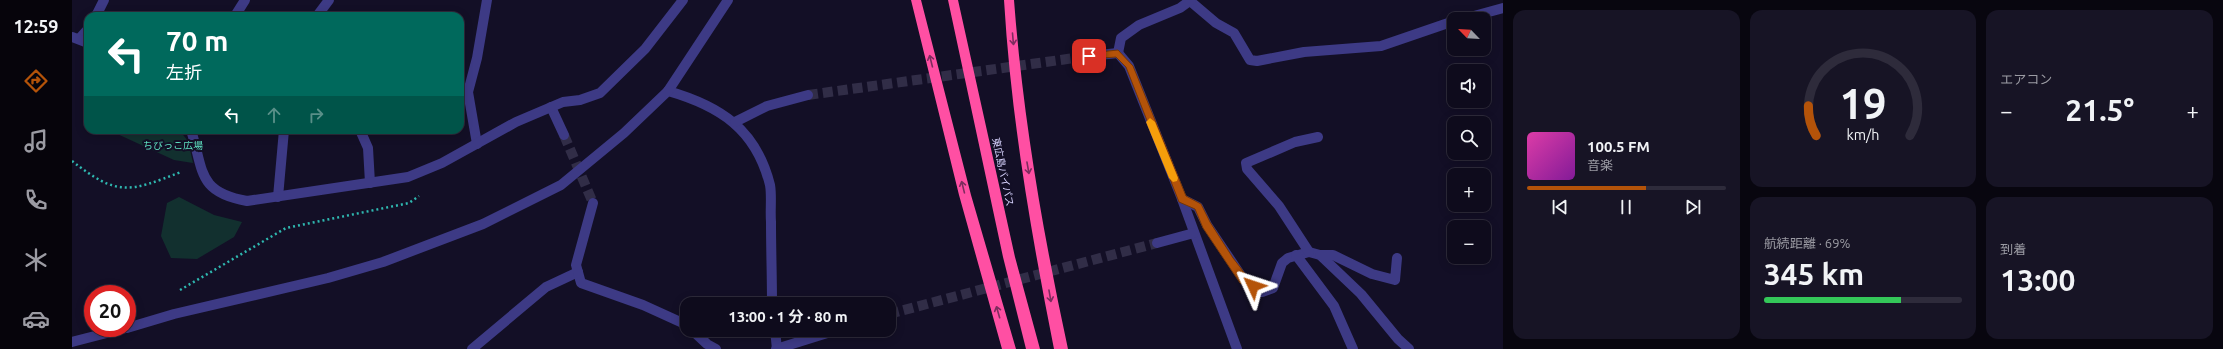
<!DOCTYPE html>
<html lang="ja">
<meta charset="utf-8">
<style>
:root{--surface:#0e0b1c;--page:#171425;--text:#f1f3f6;--muted:#9b9ba3;--line:#2e2b3b;--accent:#b45309}
body{margin:0;font-family:Ubuntu,"Noto Sans JP",sans-serif;background:var(--page);color:var(--text);height:100vh;display:flex;flex-direction:column;font-size:15px;white-space:nowrap}
*{box-sizing:border-box;margin:0}
p{font-size:13px;color:var(--muted)}
.icon{flex:none;width:22px;height:22px;fill:none;stroke:currentColor;stroke-width:2;stroke-linecap:round;stroke-linejoin:round}
.map{position:relative;flex:1;overflow:hidden}
.side{display:flex;flex-direction:column;gap:10px;padding:10px;background:#08060f;width:720px}
.side>*{flex:none}
.top-card{position:absolute;left:12px;top:12px;width:380px;height:122px;border-radius:12px;box-shadow:0 2px 10px #0003,0 0 0 1px var(--line);background:#00695c;color:#fff;overflow:hidden}
.needle{width:26px;rotate:295deg}
.buttons{position:absolute;left:1375px;top:12px;display:grid;gap:8px}
.buttons a{display:grid;place-items:center;width:44px;height:44px;border-radius:8px;background:var(--surface);box-shadow:0 2px 10px #0003,0 0 0 1px var(--line);font-size:20px}
.speed{position:absolute;left:12px;top:285px;display:flex;gap:8px;font-size:20px;font-weight:700;text-align:center}
.speed>*{display:grid;place-content:center;width:52px;height:52px;border-radius:50%;background:var(--surface);box-shadow:0 2px 10px #0003,0 0 0 1px var(--line);line-height:1}
.speed .limit{border:6px solid #d22;background:#fff;color:#111}
.pin{position:absolute;display:grid;place-items:center;width:34px;height:34px;color:#fff;margin:-17px;border-radius:8px;box-shadow:0 2px 6px #0006}
.me{position:absolute;width:44px;margin:-22px;rotate:312deg;stroke-linejoin:round;filter:drop-shadow(0 0 3px #0008)}
.turn{display:flex;align-items:center;gap:14px;height:84px;padding:0 16px;font-size:18px}
.turn .icon{width:52px;height:52px;stroke-width:2.5}
.turn b{display:block;font-size:28px;line-height:34px}
.lanes{display:flex;align-items:center;height:38px;padding:0 16px;background:#0003;justify-content:center;gap:20px;direction:ltr}
.lanes .off{opacity:.35}
.big{font-size:30px;font-weight:700;line-height:1.1}
.side .card{flex:1;display:flex;flex-direction:column;justify-content:center;gap:6px;min-width:0;padding:0 14px;border-radius:12px;background:var(--page)}
.side .dial{align-items:center;gap:0}
.dial svg{height:104px;overflow:visible;fill:none;stroke:var(--line);stroke-width:7;stroke-linecap:round;text-anchor:middle}
.dial text{fill:var(--text);stroke:none}
.song{display:flex;align-items:center;gap:12px}
.cover{width:48px;height:48px;border-radius:6px;background:linear-gradient(135deg,hsl(320 70% 55%),hsl(290 70% 35%))}
.played{height:4px;border-radius:2px;background:linear-gradient(90deg,var(--accent) 60%,var(--line) 60%)}
.keys{display:flex;justify-content:space-around;direction:ltr}
.heat{display:flex;justify-content:space-between;align-items:center;font-size:22px;direction:ltr}
.charge{height:6px;border-radius:3px;background:linear-gradient(90deg,#34c759 69%,var(--line) 0)}
.side .tiles{flex:1;display:grid;gap:10px;grid-template-columns:repeat(3,1fr)}
.card:first-child{grid-row:span 2}
.trip{position:absolute;left:608px;top:297px;width:216px;height:40px;border-radius:12px;background:var(--surface);box-shadow:0 2px 10px #0003,0 0 0 1px var(--line);font-weight:700;line-height:40px;text-align:center}
main{display:flex;flex:1;min-height:0}
.dock{display:flex;flex-direction:column;width:72px;justify-content:space-around;align-items:center;background:#06040b;color:var(--muted)}
.dock .icon{width:28px;height:28px}
.dock .current{color:var(--accent)}
.dock b{font-size:18px;color:var(--text)}
.map>svg:first-child{display:block}
.green{fill:#12302f}
.lines{fill:none;stroke-linecap:round;stroke-linejoin:round}
.minor-tunnel{stroke:#312d47;stroke-width:10;stroke-dasharray:10 5;stroke-linecap:butt}
.path{stroke:#2fb8b0;stroke-width:2.5;stroke-dasharray:2 3;stroke-linecap:butt}
.service{stroke:#3d3a85;stroke-width:10}
.minor{stroke:#3d3a85;stroke-width:10}
.tertiary{stroke:#3d3a85;stroke-width:10}
.motorway{fill:#ff4fa3;fill-rule:evenodd}
.oneway{stroke:#7d2c5e}
.route{fill:#b45309;stroke:#753606}
.slow{fill:#f59e0b}
.labels{text-anchor:middle;dominant-baseline:central;stroke-width:4;stroke-linejoin:round;paint-order:stroke}
.park-label{font-size:10px;fill:#5fe0c0;stroke:#130f26}
.street-label{font-size:10px;fill:#d9d4ff;stroke:#130f26}
</style>
<main>
<nav class="dock">
<b>12:59</b>
<svg class="icon current" aria-label="directions" viewBox="0 0 24 24"><path d="M12 3l9 9-9 9-9-9zM9 14v-3h6M13 9l2 2-2 2"/></svg>
<svg class="icon" aria-label="music" viewBox="0 0 24 24"><path d="M9 18V5l10-2v13"/><circle cx="6" cy="18" r="3"/><circle cx="16" cy="16" r="3"/></svg>
<svg class="icon" aria-label="phone" viewBox="0 0 24 24"><path d="M5 4h4l2 5-3 2q2 4 5 5l2-3 5 2v4C11 20 4 13 5 4z"/></svg>
<svg class="icon" aria-label="climate" viewBox="0 0 24 24"><path d="M12 3v18M4 7l16 10M4 17L20 7"/></svg>
<svg class="icon" aria-label="car" viewBox="0 0 24 24"><path d="M5 17H2v-5l4-1 3-4h7l3 4 3 1v5h-3M9 17h6M6 11h13"/><circle cx="7" cy="17" r="2"/><circle cx="17" cy="17" r="2"/></svg>
</nav>
<div class="map">
<svg width="1431" height="349" viewBox="0 0 1431 349">
<rect width="100%" height="100%" fill="#130f26"/>
<g class="green">
<path d="M44,130h63l9,11 5,22 -19,-3 -61,-28z"/>
<path d="M107,197l35,18 28,7 -8,15 -37,22 -26,-1 -10,-22 6,-33z"/>
</g>
<g class="lines">
<g class="minor-tunnel">
<path d="M736,95l281,-39"/>
<path d="M492,135l29,68"/>
<path d="M817,314l268,-71"/>
</g>
<g class="path">
<path d="M0,161c46,36 57,31 109,11"/>
<path d="M108,290l106,-62 123,-25 10,-7"/>
</g>
<g class="service">
<path d="M24,16l8,-16"/>
<path d="M163,16l10,-16"/>
<path d="M245,16l12,-16"/>
<path d="M7,39l9,-10"/>
<path d="M288,130l8,18 2,35"/>
<path d="M405,144l-9,-52 9,-34 10,-58"/>
<path d="M206,197l6,-67"/>
<path d="M1110,199l16,8 9,18 37,55 18,12 11,-4 9,-25 6,-5 21,-6 11,3 41,39 37,45 11,10"/>
<path d="M1237,252l-30,-46 -32,-37 -1,-6 49,-21 23,-5"/>
<path d="M1224,255l38,51 19,43"/>
<path d="M1248,255h13l39,19 23,6 2,-22"/>
<path d="M400,349l74,-62 32,-15"/>
</g>
<g class="minor">
<path d="M1118,1l26,22 18,10 16,27 7,1 47,-9 77,-6 73,-25"/>
<path d="M1391,19l40,-11"/>
<path d="M0,37l16,6"/>
<path d="M1046,53l11,13 53,133 55,150"/>
<path d="M1046,53l3,-15 18,-13 41,-17 11,-8"/>
<path d="M1017,56l29,-3"/>
<path d="M596,91c52,15 88,38 102,94 2,11 0,25 1,37 0,27 1,55 1,82"/>
<path d="M479,107l13,28"/>
<path d="M663,122l32,-16 41,-11"/>
<path d="M119,130c13,41 6,62 56,71l161,-24 34,-14 74,-41 47,-20 17,-2 20,-7 45,-44 38,-49"/>
<path d="M521,203l-17,62 5,18 62,22 44,20"/>
<path d="M1085,243l37,-10"/>
<path d="M620,330l15,14 9,5"/>
<path d="M703,330l2,19"/>
<path d="M704,349l61,-19"/>
</g>
<g class="tertiary">
<path d="M55,328l47,-14 154,-36 55,-16 100,-38 78,-39 63,-52 44,-42 60,-91"/>
<path d="M0,342l54,-14"/>
</g>
<g class="motorway">
<path d="M839,0h10l50,195 45,154h-14l-43,-154z"/>
<path d="M876,0h10l57,257 25,92h-14l-23,-92z"/>
<path d="M932,0h10c9,118 29,233 54,349h-14c-23,-116 -43,-231 -50,-349z"/>
</g>
</g>
<defs><path id="oneway-shaft" d="M-6 0H5M1.5-3L5.5 0L1.5 3" fill="none" stroke-width="1.6" stroke-linecap="round" stroke-linejoin="round"/></defs>
<g class="oneway">
<use href="#oneway-shaft" transform="translate(941 39) rotate(85)"/>
<use href="#oneway-shaft" transform="translate(859 61) rotate(-104)"/>
<use href="#oneway-shaft" transform="translate(956 168) rotate(80)"/>
<use href="#oneway-shaft" transform="translate(891 187) rotate(-104)"/>
<use href="#oneway-shaft" transform="translate(978 296) rotate(80)"/>
<use href="#oneway-shaft" transform="translate(926 312) rotate(-106)"/>
</g>
<path class="route" d="M1046,50l15,16 53,130 15,8 9,18 23,36 14,18 10,7v6h-7l-10,-6 -37,-55 -8,-19 -16,-7 -53,-135 -10,-10 -27,2 -4,-3 4,-3z"/>
<path class="slow" d="M1078,118l5,4 23,56 -1,3 -4,1 -4,-4 -23,-56z"/>
<g class="labels">
<g class="park-label">
<text x="101" y="145">ちびっこ広場</text>
</g>
<g class="street-label">
<text transform="translate(931 172) rotate(78)">東広島バイパス</text>
</g>
</g>
</svg>
<div class="buttons">
<a><svg class="needle" viewBox="-14 -14 28 28"><path d="M0-13l5 13h-10z" fill="#e53935"/><path d="M0 13l5-13h-10z" fill="#9b9ba3"/></svg></a>
<a><svg class="icon" aria-label="sound" viewBox="0 0 24 24"><path d="M4 9h4l5-4v14l-5-4H4zM17 9q2 3 0 6"/></svg></a>
<a><svg class="icon" aria-label="search" viewBox="0 0 24 24"><circle cx="10" cy="10" r="6"/><path d="M15 15l6 6"/></svg></a>
<a>+</a>
<a>−</a>
</div>
<div class="speed"><div class="limit">20</div></div>
<div class="pin" style="left:1017px;top:56px;background:#d93025"><svg class="icon" aria-label="arrive" viewBox="0 0 24 24"><path d="M6 21V4h12l-3 4 3 4H6"/></svg></div>
<svg class="me" style="left:1181px;top:286px" viewBox="-20 -20 40 40"><path d="M0-17L14 15 0 8-14 15z" fill="#b45309" stroke="#fff" stroke-width="4"/></svg>
<div class="trip">13:00 · 1 分 · 80 m</div>
<div class="top-card">
<div class="turn"><svg class="icon" aria-label="left" viewBox="0 0 24 24"><path d="M17 20v-9H6M10 6l-5 5 5 5"/></svg><div><b>70 m</b>左折</div></div>
<div class="lanes"><svg class="icon" aria-label="left" viewBox="0 0 24 24"><path d="M17 20v-9H6M10 6l-5 5 5 5"/></svg><svg class="icon off" aria-label="ahead" viewBox="0 0 24 24"><path d="M12 20V5M6 11l6-6 6 6"/></svg><svg class="icon off" aria-label="right" viewBox="0 0 24 24"><path d="M7 20v-9h11M14 6l5 5-5 5"/></svg></div>
</div>
</div>
<section class="side">
<div class="tiles">
<div class="card">
<div class="song"><i class="cover"></i><div><b>100.5 FM</b><p>音楽</p></div></div>
<div class="played"></div>
<div class="keys"><svg class="icon" aria-label="previous" viewBox="0 0 24 24"><path d="M18 5L8 12l10 7zM5 5v14"/></svg><svg class="icon" aria-label="pause" viewBox="0 0 24 24"><path d="M8 5v14M16 5v14"/></svg><svg class="icon" aria-label="next" viewBox="0 0 24 24"><path d="M6 5l10 7-10 7zM19 5v14"/></svg></div>
</div>
<div class="card dial"><svg viewBox="0 0 100 80">
<path d="M14 69A42 42 0 1 1 86 69"/>
<path d="M14 69A42 42 0 0 1 8 46" stroke="#b45309"/>
<text x="50" y="56" font-size="32" font-weight="700">19</text>
<text x="50" y="72" font-size="11">km/h</text>
</svg></div>
<div class="card"><p>エアコン</p>
<div class="heat"><a>−</a><b class="big">21.5°</b><a>+</a></div>
</div>
<div class="card"><p>航続距離 · 69%</p><b class="big">345 km</b><div class="charge"></div></div>
<div class="card"><p>到着</p><b class="big">13:00</b></div>
</div>
</section>
</main>
